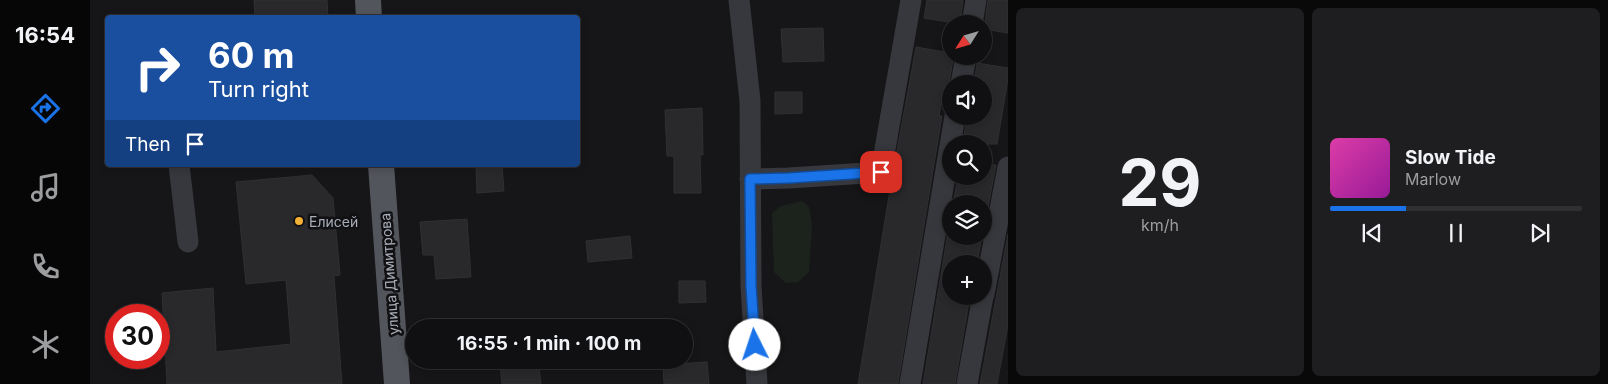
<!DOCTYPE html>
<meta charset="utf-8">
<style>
:root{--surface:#101012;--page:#1e1e20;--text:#f1f3f6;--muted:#9c9d9f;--line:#303032;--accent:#1a73e8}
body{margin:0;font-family:Inter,sans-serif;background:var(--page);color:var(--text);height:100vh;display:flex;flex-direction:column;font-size:19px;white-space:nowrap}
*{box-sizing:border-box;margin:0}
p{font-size:16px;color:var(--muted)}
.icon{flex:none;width:28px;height:28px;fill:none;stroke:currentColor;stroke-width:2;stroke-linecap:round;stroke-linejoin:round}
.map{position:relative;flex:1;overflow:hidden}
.details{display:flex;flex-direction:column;gap:8px;padding:8px;background:#09090a;width:600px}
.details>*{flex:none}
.guide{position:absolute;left:15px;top:15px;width:475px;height:152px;border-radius:5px;box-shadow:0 2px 8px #0003,0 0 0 1px var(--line);background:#1a4fa0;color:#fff;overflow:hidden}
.needle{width:32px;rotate:233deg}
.controls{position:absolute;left:852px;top:15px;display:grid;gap:10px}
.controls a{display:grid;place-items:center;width:50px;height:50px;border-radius:50%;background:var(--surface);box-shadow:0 2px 8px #0003,0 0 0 1px var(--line);font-size:25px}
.speed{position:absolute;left:15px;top:304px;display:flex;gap:10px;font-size:25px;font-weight:700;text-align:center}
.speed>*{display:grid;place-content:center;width:65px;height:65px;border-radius:50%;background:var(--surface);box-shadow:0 2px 8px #0003,0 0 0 1px var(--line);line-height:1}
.speed .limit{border:8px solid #d22;background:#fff;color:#111}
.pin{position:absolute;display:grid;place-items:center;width:42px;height:42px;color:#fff;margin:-21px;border-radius:10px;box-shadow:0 2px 8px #0006}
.me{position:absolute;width:55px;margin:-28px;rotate:356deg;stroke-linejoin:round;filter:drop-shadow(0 0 4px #0008)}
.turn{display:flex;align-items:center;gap:18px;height:105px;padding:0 20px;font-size:22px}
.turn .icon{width:65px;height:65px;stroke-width:2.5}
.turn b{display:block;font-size:35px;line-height:42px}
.then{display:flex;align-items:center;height:48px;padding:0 20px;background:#0003;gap:10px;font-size:19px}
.details .widget{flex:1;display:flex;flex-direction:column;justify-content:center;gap:8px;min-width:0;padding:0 18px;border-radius:8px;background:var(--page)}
.details .dial{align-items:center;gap:0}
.dial b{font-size:65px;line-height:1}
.song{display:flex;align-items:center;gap:15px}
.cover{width:60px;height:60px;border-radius:8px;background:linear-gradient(135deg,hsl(320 70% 55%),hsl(300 70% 35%))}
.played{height:5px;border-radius:2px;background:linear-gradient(90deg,var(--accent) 30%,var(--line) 30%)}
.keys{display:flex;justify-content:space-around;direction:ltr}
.details .tiles{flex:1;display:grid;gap:8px;grid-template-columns:repeat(2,1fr)}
.trip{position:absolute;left:315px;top:319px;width:288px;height:50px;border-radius:25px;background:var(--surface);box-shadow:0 2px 8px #0003,0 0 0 1px var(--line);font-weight:700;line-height:50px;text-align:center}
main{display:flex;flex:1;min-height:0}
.tab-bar{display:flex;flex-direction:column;width:90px;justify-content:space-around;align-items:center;background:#060607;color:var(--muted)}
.tab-bar .icon{width:35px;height:35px}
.tab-bar .on{color:var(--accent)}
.tab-bar b{font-size:22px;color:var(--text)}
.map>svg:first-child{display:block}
.green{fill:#1c231d}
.building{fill:#29292c;stroke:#303034}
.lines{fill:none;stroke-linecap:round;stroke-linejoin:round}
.minor{stroke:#37383d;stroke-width:21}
.major{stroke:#53555c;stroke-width:26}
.route-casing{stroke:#114b97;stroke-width:12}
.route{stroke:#1a73e8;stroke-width:9}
.poi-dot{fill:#f2b134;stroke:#111113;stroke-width:2}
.labels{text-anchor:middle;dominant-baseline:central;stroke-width:5;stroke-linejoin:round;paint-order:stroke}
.poi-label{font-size:14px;fill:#a8adb8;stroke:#111113;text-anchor:start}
.street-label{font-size:14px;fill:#a8adb8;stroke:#111113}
</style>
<main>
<nav class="tab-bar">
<b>16:54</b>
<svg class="icon on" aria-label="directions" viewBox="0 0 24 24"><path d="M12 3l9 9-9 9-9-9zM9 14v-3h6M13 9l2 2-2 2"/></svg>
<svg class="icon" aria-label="music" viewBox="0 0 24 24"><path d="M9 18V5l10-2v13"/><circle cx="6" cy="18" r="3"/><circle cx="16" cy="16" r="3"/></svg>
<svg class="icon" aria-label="phone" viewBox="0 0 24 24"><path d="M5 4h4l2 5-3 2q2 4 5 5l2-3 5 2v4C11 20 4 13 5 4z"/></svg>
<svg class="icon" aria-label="climate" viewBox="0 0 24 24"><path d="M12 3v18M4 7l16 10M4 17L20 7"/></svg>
</nav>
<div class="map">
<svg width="918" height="384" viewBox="0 0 918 384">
<rect width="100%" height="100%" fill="#161618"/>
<path class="green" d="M712,201l7,6 3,18 -3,47 -11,10 -12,1 -12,-11 -2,-59 9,-7z"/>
<g class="building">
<path d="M164,0h73l1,18h-73z"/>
<path d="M837,0h36l-3,24 -36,-6z"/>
<path d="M898,0h20v33l-24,-4z"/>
<path d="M733,28l1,33 -41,1 -2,-33z"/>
<path d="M826,47l34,6 -1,5 4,1 -4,25h-4l-6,32h3l-44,268h-40l34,-206z"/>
<path d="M887,63l31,5v11l-11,65h-34l4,-28h17v-32h-10z"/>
<path d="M685,92h27v21l-27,1z"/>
<path d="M612,108l1,47h-3l1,38h-27v-37h-7l-2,-46z"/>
<path d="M894,164l12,1 -12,63v-24h-31l5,-28h26z"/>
<path d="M386,165h26l2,26 -27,2z"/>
<path d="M222,175l21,23 7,77 -6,1 8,108h-175l-5,-91 51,-5 3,64 75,-8 -5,-64 -40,4 -10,-102z"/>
<path d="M861,214v22h31l-5,28h-26v32h19l-15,88h-32z"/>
<path d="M377,219l4,58 -35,2 -2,-24h-11l-3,-33z"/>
<path d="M918,234v91l-11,59h-17z"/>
<path d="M540,236l2,22 -44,4 -2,-21z"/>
<path d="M589,281h26l1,21 -27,1z"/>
<path d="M448,360l3,24h-39l-2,-20z"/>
<path d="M617,362l2,22h-45l-1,-19z"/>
</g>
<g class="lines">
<g class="minor">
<path d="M649,0l11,101 1,185 6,98"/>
<path d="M882,24l4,-24"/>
<path d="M871,84l5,-28"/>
<path d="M89,165l9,77"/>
<path d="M660,179l39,-1 92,-6 30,-172"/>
<path d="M894,294l24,-127"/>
<path d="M820,384l45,-268"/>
<path d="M877,384l16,-88"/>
</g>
<g class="major">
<path d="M278,0l1,18"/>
<path d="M291,165l16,219"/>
</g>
</g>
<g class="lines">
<defs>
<path id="route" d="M665,345l-4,-59 -1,-107 39,-1 92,-6"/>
</defs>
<use href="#route" class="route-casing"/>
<use href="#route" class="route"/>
</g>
<circle class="poi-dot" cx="209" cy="221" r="5"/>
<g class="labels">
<g class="poi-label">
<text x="219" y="221">Елисей</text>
</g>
<g class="street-label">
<text transform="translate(299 274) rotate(-94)">улица Димитрова</text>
</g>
</g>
</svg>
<div class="controls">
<a><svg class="needle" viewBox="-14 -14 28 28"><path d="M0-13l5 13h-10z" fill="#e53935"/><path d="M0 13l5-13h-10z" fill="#9c9d9f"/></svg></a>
<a><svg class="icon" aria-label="sound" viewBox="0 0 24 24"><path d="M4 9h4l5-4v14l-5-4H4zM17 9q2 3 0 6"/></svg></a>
<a><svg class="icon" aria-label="search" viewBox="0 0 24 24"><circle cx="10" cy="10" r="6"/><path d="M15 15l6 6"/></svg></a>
<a><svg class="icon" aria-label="layers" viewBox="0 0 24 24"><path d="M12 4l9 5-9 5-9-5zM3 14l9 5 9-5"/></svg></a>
<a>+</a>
</div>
<div class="speed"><div class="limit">30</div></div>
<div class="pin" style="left:791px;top:172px;background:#d93025"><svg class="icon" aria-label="arrive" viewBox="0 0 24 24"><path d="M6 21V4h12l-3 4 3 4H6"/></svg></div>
<svg class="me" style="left:665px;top:345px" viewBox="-20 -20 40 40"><circle r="19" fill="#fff"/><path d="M0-13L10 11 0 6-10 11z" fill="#1a73e8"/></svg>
<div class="trip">16:55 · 1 min · 100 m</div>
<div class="guide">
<div class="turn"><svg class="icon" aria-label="right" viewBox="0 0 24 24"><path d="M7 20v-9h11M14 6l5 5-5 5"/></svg><div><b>60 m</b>Turn right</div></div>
<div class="then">Then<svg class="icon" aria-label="arrive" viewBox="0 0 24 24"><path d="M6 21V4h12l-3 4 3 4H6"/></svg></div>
</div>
</div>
<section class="details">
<div class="tiles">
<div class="widget dial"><b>29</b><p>km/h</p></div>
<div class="widget">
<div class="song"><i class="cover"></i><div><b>Slow Tide</b><p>Marlow</p></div></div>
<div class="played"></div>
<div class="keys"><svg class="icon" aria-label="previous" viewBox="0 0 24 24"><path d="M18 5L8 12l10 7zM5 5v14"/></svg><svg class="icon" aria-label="pause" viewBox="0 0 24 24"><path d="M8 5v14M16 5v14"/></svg><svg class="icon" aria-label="next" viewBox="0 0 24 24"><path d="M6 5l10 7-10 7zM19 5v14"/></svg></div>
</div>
</div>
</section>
</main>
